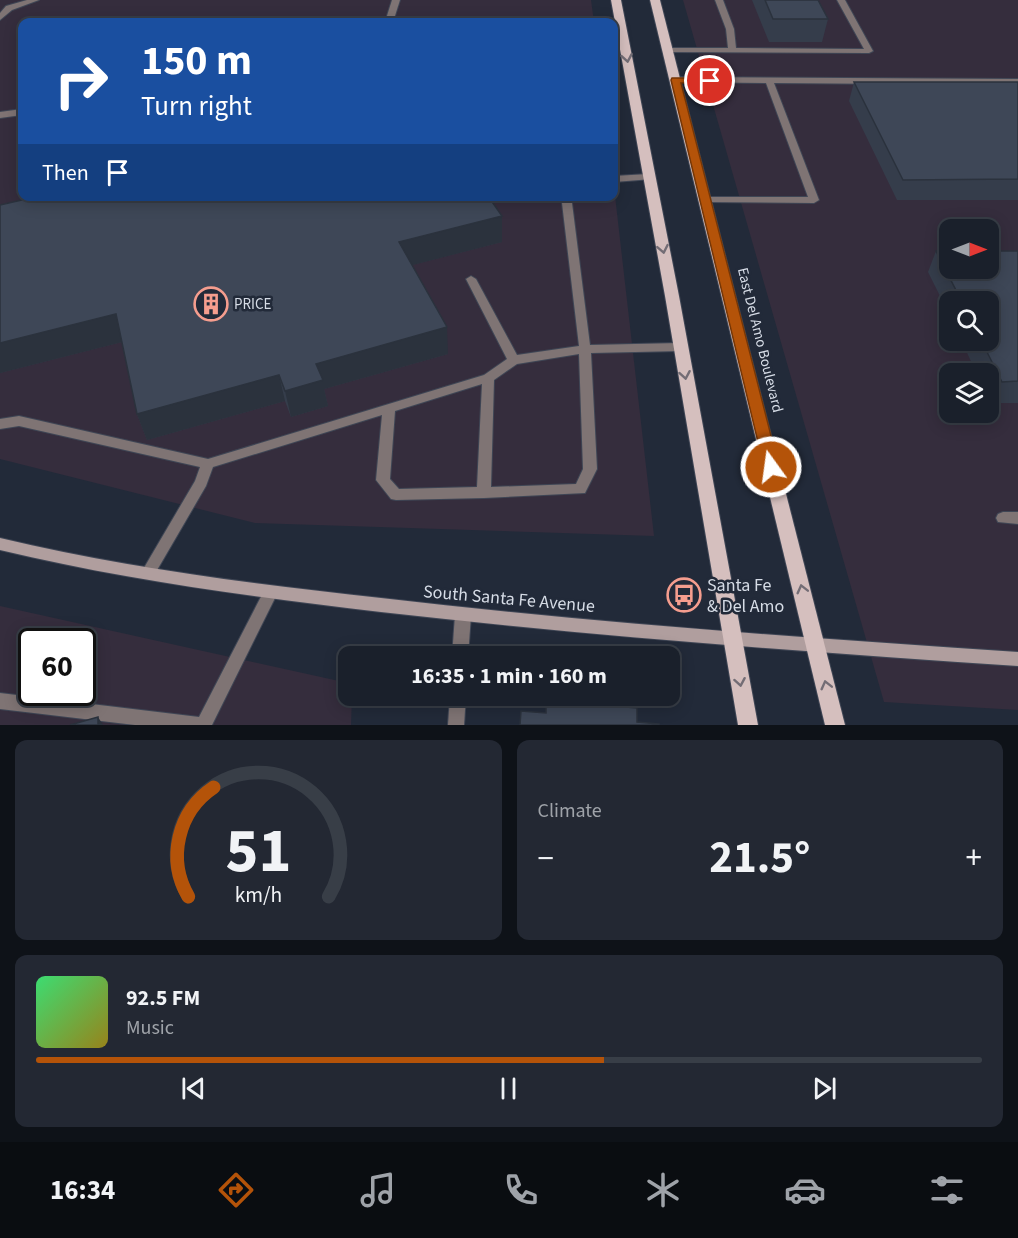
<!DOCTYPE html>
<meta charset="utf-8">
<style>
:root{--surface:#1a202b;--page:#232833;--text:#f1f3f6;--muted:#9fa3a9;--line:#383e47;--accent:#b45309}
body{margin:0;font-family:"Source Sans 3",sans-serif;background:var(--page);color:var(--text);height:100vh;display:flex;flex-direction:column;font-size:22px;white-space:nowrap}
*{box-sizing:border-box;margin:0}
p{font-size:20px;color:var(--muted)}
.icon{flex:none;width:33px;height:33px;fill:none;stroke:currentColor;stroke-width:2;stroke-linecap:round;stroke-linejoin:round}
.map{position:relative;height:725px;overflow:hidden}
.sheet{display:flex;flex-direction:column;gap:15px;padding:15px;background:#0e1218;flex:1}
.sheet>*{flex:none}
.hud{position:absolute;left:18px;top:18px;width:600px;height:183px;border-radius:12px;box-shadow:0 3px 15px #0003,0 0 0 2px var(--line);background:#1a4fa0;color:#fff;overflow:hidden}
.needle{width:39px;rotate:90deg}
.controls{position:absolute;left:939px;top:219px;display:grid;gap:12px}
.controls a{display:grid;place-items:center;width:60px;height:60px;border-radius:12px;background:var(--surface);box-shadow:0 3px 15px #0003,0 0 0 2px var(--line);font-size:30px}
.speed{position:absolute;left:18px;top:628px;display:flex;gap:12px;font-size:30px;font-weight:700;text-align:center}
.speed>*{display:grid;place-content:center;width:78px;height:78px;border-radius:50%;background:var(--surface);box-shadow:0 3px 15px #0003,0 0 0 2px var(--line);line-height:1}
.speed .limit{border:3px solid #111;border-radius:9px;background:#fff;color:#111}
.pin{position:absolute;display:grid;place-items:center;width:51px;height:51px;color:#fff;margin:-26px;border:3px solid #fff;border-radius:50%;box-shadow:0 2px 6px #0007}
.me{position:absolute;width:66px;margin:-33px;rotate:346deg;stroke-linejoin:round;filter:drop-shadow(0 0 4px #0008)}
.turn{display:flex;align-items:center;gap:21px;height:126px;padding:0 24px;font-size:27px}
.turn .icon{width:78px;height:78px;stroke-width:2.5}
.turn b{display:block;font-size:42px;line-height:51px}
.then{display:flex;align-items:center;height:57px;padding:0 24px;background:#0003;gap:12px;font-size:22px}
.big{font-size:45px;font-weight:700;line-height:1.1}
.sheet .tile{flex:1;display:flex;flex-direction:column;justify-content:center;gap:9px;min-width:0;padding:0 21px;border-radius:12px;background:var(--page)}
.sheet .dial{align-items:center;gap:0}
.dial svg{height:156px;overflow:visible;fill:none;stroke:var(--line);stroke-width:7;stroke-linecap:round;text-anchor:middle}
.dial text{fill:var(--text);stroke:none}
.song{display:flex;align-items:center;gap:18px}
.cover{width:72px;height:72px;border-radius:9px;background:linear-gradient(135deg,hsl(140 70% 55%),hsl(50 70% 35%))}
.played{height:6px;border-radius:3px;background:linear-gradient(90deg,var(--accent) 60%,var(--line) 60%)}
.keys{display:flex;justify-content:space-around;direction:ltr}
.heat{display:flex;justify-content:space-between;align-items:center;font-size:33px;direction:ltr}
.sheet .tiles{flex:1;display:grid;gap:15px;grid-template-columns:1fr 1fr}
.tile:last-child{grid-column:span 2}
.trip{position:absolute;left:338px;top:646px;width:342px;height:60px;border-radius:12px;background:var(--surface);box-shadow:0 3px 15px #0003,0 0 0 2px var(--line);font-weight:700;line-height:60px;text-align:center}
.dock{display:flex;height:96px;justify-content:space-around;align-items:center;background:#0a0d11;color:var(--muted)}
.dock .icon{width:42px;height:42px}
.dock .selected{color:var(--accent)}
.dock b{font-size:27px;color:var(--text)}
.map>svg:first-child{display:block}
.industrial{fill:#352d3d;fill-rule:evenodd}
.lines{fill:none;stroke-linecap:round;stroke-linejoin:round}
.lane-casing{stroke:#3f4655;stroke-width:2}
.secondary-casing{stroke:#3f4655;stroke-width:2}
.primary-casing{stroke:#3f4655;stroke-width:2}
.lane{fill:#7f7474;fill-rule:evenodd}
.secondary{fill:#b09e9e;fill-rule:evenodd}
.primary{fill:#d5bfbe;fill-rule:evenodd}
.wall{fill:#353d4b}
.shaded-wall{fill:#2b323d}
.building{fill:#3e4757;stroke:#2b323d;stroke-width:1.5}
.oneway{stroke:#736d75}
.route{fill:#b45309;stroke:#753606;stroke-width:1.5}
.labels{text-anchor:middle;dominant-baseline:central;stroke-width:5;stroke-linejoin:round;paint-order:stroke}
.poi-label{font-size:15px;fill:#d6dce6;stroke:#222a39;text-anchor:start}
.street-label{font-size:15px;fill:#d6dce6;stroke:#222a39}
.near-poi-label{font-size:18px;fill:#d6dce6;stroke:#222a39;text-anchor:start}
.near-street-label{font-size:18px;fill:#d6dce6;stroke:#222a39}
</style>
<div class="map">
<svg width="1018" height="725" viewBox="0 0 1018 725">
<rect width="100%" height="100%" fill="#222a39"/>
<g class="industrial">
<path d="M0,0h591l3,22h-572v174h592v-9l40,349 -399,-13 -255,-64z"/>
<path d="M683,0h335v710l-134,-8zM950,230h38v38h-38zM950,302h38v38h-38zM950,374h38v38h-38z"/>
<path d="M0,606l348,77v13h4l-1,29h-351zM32,642h50v51h-50z"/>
</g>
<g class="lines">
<defs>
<g id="lane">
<path d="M27,0h12l-27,10 -12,10v-7l6,-7z"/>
<path d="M392,0h8l-7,22h-8z"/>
<path d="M715,0h8l11,29 2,19 128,1 -27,-49h8l28,51 -4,2 -204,-1 -1,-2 4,-2h60l-2,-19z"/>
<path d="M675,77l343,2v6l-244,-2 45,117 -5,3 -109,-1 -4,-1v-4h107l-42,-114 -94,-1 -1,-2z"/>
<path d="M22,109v6l-22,3v-6z"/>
<path d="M649,174l5,3 -2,2 -38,3v-6z"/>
<path d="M565,196h10l-3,7 18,142 90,-2 6,4 -6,4 -89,2 6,116 -12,24 -101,5 -88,2 -5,-1 -15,-19 6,-65 -169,52 -7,19 -53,91 -5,2 -5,-2 -2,-4 54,-92 5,-14 -181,-41 -19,3v-10l19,-3 189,43 276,-84 23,-16 -41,-80 5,-3 5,3 41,76 62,-9 -17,-143zM579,354l4,115 -7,15 -85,3 3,-107 23,-16zM482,384l-5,103 -78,2 -9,-10 5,-68z"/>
<path d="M1003,512h15v12l-20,-2 -2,-4 2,-4z"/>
<path d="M271,586l5,1 2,5 -66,133h-77l-135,-16v-16l199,24 67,-130z"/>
<path d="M463,608l5,2 3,5 -3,42h-16l3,-42 3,-5z"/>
<path d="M450,696h16l-2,29h-16z"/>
</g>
<path id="secondary" d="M0,538c125,30 254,46 381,60 212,25 425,40 637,54v14c-213,-14 -425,-30 -637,-54 -127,-15 -256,-32 -381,-62z"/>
<g id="primary">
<path d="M611,0h10l58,296 79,429h-20l-73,-429z"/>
<path d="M650,0h10l185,725h-20z"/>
</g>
</defs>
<use href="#lane" class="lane-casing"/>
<use href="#secondary" class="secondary-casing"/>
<use href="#primary" class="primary-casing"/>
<use href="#lane" class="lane"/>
<use href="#secondary" class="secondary"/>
<use href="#primary" class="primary"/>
</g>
<g class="wall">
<path d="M752,0h66l10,19 -6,23h-53z"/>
<path d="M854,82h164v118h-121l-48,-99z"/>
<path d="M0,205l502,37 -90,23 36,89 -124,35 4,17 -37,11 -6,-16 -138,39 -10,-26 -15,-72 -122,31z"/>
<path d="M936,251h82v152h-26l-4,-6v-23h-11l-16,-34h27v-38h-38v14l-22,-44z"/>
</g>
<g class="shaded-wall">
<path d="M502,216v26l-101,26 -2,-26z"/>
<path d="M116,314l10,27 -126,32v-30z"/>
<path d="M447,327l1,27 -124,35 4,17 -37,11 -6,-26 31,-27z"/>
<path d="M279,375l6,26 -138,39 -10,-26z"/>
<path d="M98,717l5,8h-5z"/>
</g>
<g class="building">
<path d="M765,0h53l10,19h-55z"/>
<path d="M854,82h164v97l-115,1z"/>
<path d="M39,196h449l14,20 -103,26 48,85 -131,37 7,16 -38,11 -6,-16 -142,39 -21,-100 -116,29v-138z"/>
<path d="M936,251h14v17h38v-17h30v130l-16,1 -21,-42h7v-38h-26z"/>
<path d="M546,700l91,8v14l22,2v1h-139l1,-14 25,2z"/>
<path d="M98,717v8h-28z"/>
</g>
<defs><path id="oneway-chevron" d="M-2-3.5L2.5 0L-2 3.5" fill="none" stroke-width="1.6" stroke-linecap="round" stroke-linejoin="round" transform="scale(1.5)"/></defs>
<g class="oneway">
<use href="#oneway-chevron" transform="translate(627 58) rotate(80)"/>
<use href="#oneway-chevron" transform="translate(663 249) rotate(79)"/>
<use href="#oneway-chevron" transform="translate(685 375) rotate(80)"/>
<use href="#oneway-chevron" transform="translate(802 589) rotate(-104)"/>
<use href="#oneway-chevron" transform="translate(740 682) rotate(80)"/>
<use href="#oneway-chevron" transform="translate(826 685) rotate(-104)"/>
</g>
<path class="route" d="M672,78h38l4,3 -4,2h-29l98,384 -2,4h-11l-2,-4 -93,-387z"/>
<defs>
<symbol id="building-ring" viewBox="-11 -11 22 22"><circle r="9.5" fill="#222a39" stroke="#f59d8e" stroke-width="1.5"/><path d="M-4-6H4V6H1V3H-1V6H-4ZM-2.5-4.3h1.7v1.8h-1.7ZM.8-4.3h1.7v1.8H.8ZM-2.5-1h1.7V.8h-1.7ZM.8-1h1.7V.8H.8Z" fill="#f59d8e"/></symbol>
<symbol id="bus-ring" viewBox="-11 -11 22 22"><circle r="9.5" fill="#222a39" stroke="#f59d8e" stroke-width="1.5"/><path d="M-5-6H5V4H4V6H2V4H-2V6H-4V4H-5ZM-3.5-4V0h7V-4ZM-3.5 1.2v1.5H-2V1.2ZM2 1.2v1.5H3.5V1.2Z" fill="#f59d8e"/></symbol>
</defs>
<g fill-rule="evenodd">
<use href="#building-ring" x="192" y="285" width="38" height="38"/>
<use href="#bus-ring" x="665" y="576" width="38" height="38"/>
</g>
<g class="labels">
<g class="poi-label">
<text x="234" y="304">PRICE</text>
</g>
<g class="street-label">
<text transform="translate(760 340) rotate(76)">East Del Amo Boulevard</text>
</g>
<g class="near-poi-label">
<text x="707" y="585">Santa Fe<tspan x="707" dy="21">&amp; Del Amo</tspan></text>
</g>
<g class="near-street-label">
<text transform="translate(509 599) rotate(5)">South Santa Fe Avenue</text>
</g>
</g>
</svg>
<div class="controls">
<a><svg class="needle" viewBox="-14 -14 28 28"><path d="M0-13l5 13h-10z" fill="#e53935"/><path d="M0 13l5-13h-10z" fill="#9fa3a9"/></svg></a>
<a><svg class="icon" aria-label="search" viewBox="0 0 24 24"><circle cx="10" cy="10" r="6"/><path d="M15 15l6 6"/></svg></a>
<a><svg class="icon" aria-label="layers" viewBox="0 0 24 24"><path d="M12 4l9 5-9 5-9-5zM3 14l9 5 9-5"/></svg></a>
</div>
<div class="speed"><div class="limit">60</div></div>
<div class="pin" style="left:710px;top:81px;background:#d93025"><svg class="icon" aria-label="arrive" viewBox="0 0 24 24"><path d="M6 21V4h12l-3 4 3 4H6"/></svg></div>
<svg class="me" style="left:771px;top:467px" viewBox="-20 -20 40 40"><circle r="17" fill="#b45309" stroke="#fff" stroke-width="3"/><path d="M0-11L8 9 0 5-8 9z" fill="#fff"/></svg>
<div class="trip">16:35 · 1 min · 160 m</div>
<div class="hud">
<div class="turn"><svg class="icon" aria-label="right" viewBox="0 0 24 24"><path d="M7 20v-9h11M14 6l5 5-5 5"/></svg><div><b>150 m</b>Turn right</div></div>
<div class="then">Then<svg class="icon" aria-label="arrive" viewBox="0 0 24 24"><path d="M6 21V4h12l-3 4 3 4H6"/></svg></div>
</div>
</div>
<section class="sheet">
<div class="tiles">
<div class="tile dial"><svg viewBox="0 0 100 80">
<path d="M14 69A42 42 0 1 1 86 69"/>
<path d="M14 69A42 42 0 0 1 27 13" stroke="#b45309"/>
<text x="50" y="56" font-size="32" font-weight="700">51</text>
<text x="50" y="72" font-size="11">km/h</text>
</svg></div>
<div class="tile"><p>Climate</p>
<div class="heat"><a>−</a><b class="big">21.5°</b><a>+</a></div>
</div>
<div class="tile">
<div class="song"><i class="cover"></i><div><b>92.5 FM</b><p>Music</p></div></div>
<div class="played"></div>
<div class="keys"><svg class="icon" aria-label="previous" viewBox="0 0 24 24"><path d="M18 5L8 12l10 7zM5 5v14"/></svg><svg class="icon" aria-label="pause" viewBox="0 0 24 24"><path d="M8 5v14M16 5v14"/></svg><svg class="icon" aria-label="next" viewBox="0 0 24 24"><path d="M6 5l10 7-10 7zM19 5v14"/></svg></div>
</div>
</div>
</section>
<nav class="dock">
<b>16:34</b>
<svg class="icon selected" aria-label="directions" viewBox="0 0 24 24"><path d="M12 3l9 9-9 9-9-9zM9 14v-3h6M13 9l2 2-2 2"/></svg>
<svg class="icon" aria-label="music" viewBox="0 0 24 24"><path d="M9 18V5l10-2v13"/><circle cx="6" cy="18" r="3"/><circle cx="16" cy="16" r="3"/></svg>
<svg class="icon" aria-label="phone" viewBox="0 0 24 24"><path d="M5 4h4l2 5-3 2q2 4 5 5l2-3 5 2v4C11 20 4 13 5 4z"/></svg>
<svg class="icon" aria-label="climate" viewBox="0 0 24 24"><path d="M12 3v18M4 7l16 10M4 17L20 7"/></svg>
<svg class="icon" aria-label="car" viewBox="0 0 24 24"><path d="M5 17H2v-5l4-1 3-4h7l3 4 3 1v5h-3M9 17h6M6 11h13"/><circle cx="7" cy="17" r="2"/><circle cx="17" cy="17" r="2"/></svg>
<svg class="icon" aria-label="filters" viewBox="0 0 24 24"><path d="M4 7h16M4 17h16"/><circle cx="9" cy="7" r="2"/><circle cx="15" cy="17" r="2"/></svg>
</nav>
